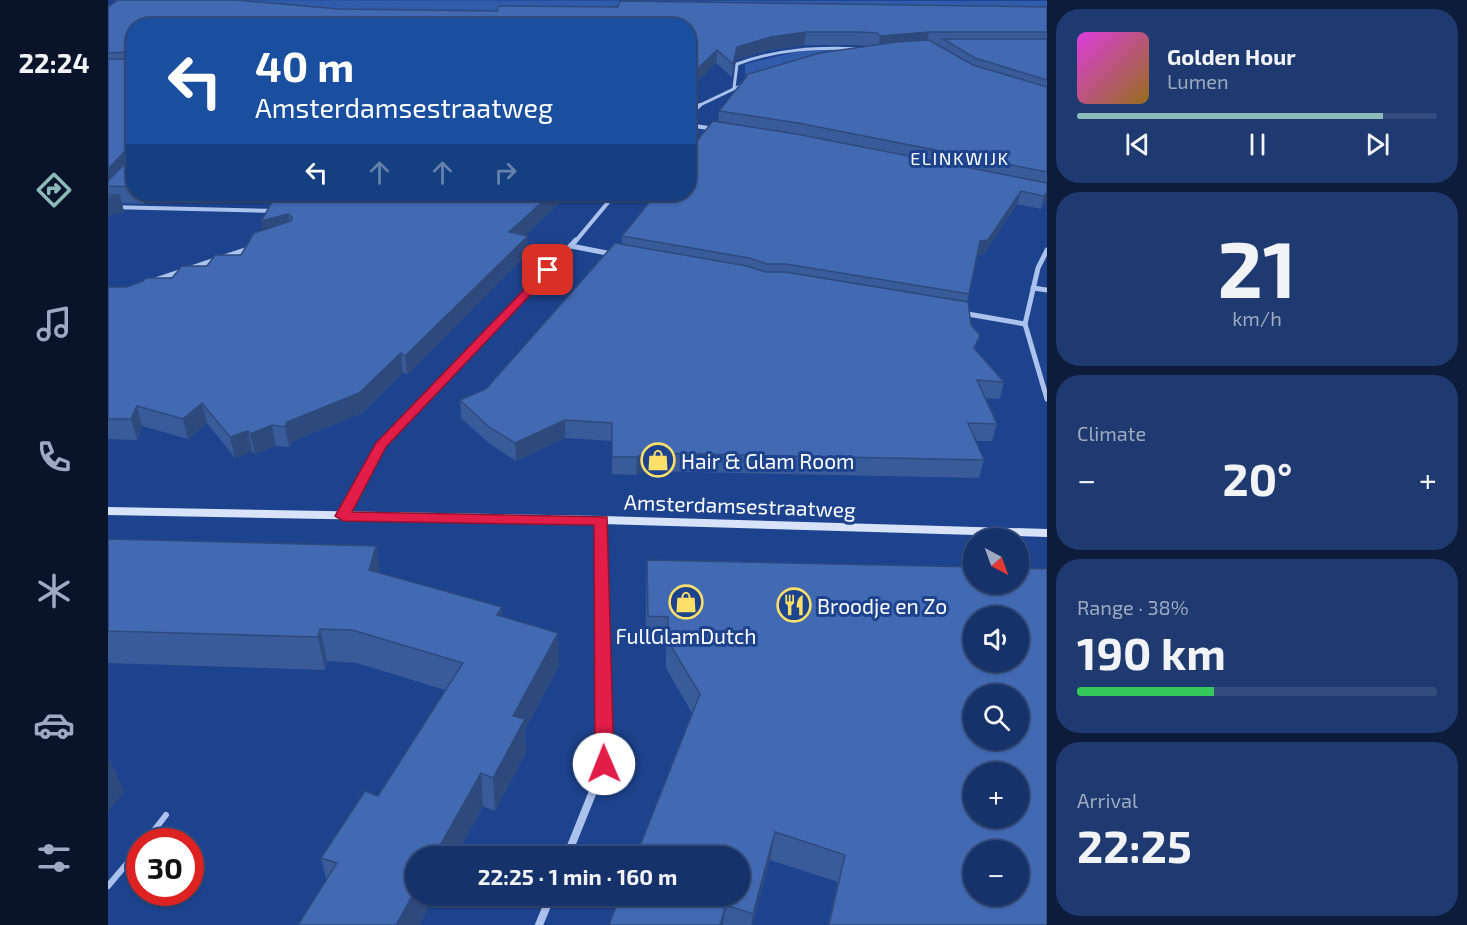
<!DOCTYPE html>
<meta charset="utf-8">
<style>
:root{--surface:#16326a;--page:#1f3a70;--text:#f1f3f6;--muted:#9eaac1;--line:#354d7e;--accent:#8bbbb9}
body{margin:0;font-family:"Exo 2",sans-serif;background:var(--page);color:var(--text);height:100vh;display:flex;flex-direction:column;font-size:22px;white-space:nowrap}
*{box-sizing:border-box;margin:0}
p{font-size:20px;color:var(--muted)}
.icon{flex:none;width:33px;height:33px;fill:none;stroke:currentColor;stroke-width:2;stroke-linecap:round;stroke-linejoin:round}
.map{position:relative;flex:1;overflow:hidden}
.details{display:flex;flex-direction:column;gap:9px;padding:9px;background:#0c1c3a;width:420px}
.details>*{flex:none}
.banner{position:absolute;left:18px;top:18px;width:570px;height:183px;border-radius:24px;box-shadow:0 2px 4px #0004,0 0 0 2px var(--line);background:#1a4fa0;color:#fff;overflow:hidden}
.needle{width:39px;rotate:139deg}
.controls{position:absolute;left:855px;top:528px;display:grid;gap:12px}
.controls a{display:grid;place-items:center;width:66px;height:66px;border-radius:50%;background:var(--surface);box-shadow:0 2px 4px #0004,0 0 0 2px var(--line);font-size:30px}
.speed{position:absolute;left:18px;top:828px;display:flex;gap:12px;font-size:30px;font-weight:700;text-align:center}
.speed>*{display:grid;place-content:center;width:78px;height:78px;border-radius:50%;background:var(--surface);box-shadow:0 2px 4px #0004,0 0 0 2px var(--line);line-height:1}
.speed .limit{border:9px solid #d22;background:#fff;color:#111}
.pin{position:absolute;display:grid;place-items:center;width:51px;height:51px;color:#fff;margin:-26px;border-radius:12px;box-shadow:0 3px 9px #0006}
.me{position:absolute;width:66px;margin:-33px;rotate:359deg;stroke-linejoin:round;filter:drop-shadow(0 0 4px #0008)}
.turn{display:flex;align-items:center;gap:21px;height:126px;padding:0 30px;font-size:27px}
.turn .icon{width:78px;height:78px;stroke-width:2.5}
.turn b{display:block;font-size:42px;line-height:51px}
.lanes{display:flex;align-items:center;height:57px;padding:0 30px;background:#0003;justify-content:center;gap:30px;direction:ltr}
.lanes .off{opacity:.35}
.big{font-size:45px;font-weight:700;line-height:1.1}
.details .tile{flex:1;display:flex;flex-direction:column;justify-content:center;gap:9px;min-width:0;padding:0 21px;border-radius:24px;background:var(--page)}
.details .dial{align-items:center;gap:0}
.dial b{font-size:78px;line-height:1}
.song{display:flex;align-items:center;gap:18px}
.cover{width:72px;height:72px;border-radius:9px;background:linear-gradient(135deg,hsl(300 70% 55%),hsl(40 70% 35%))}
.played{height:6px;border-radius:3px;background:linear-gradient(90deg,var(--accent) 85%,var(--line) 85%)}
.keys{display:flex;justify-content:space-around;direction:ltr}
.heat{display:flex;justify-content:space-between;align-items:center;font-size:33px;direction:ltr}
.charge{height:9px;border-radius:4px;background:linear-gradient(90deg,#34c759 38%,var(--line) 0)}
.trip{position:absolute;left:297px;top:846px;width:345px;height:60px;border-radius:30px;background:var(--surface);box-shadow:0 2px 4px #0004,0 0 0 2px var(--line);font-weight:700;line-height:60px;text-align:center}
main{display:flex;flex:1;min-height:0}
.dock{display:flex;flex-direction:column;width:108px;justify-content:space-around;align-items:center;background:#09142a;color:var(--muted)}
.dock .icon{width:42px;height:42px}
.dock .on{color:var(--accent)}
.dock b{font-size:27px;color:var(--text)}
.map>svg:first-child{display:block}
.green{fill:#315cab}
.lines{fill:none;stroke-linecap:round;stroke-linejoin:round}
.lane{stroke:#abc2ed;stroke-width:6}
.street-far4{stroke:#abc2ed;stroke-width:3}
.street-far3{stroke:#abc2ed;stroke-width:4}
.street-far2{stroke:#abc2ed;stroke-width:5}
.street-far1{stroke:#abc2ed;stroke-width:7}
.street{stroke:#abc2ed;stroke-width:8}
.secondary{fill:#d8e3f9;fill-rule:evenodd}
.wall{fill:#395b9a}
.shaded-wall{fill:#2e4a7d}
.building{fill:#426ab3;stroke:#2e4a7d;stroke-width:1.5;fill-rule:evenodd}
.route{fill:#e11d48;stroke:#92132f;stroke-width:1.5}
.labels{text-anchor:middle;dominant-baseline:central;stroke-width:6;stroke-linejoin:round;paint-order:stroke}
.far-neighbourhood-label{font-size:18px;letter-spacing:1.5px;fill:#fff;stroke:#1d438e}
.poi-label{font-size:21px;fill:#fff;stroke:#1d438e;text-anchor:start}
.street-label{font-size:21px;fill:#fff;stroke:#1d438e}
</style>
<main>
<nav class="dock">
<b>22:24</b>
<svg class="icon on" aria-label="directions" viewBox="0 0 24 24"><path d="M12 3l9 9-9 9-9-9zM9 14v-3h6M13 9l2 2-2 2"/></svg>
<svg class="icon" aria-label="music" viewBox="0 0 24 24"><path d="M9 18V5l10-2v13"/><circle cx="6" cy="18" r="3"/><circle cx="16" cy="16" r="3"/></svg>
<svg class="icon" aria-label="phone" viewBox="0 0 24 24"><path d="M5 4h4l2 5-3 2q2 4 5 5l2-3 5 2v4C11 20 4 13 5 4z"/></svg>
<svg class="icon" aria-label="climate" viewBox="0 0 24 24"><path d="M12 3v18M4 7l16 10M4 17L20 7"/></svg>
<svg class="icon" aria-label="car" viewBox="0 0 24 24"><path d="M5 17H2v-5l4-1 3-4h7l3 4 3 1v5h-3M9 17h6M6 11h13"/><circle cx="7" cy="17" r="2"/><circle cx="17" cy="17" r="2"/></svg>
<svg class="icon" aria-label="filters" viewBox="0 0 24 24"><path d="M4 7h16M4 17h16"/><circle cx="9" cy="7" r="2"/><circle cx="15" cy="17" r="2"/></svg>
</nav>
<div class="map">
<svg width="939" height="925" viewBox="0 0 939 925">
<rect width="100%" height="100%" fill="#1d438e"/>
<g class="green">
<path d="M11,0l928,1v17l-817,8 -122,-17z"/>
<path d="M705,48l36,2 -104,25v-10l4,-2z"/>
</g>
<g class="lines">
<g class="lane">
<path d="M37,842l21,-27"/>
<path d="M0,886l32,-38"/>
</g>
<g class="street-far4">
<path d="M626,88l3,-24c40,-15 80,-17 122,-15"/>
<path d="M590,106l46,-22"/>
</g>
<g class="street-far3">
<path d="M580,116l12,-11"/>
<path d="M580,125l27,4"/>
<path d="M0,207l167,4"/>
<path d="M467,242l40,-48"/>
</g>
<g class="street-far2">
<path d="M463,246l41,8"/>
<path d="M939,250l-9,18 -13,56 22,75"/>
<path d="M47,280l96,-32"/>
<path d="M925,288l14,2"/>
<path d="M854,313l63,11"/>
<path d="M301,416l167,-176"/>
</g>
<g class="street-far1">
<path d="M235,516l38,-71 30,-31"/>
<path d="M494,520l1,119"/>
</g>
<g class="street">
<path d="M459,856l37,-92 -1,-127"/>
<path d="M431,925l12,-29"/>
</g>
<path class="secondary" d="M0,507l494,9 445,13v8l-445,-13 -494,-9z"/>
</g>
<g class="wall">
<path d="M0,7l389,4 121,-4h429v192l-6,10 -24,-5 -33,50 -7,1 -10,47 9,48 28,32 -4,17 -15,-1 12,26 -5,17h-16l8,19 -5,18 -335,-7 -8,4 -24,-1v-33l-47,-3 -49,23 -26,-17 -29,-26 -1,-18 26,-11 136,-144v-9l96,-114 1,-11 26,-32v-4l123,-29 -12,-1h-52l-34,5 -34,10 -4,17 -16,-14 -28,28v-65h-554v168h435l-44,41 3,18 -121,122 -4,-3 -41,41 -71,29 -2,5 -13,-1 -21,8 -3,-2 -17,6 -28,-35 -19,16 -46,-13 -5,14 -29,-1v-152h19l45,-9 69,-23 22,-25 17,-30 -1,-2 -136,-2 1,8 -22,-1 2,9 -16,4z"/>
<path d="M0,539l268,7 4,27 122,44 56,16 1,33 -34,63 1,23 -31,59 -12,-5 -27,50h-40v40h19l-16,29 -93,-46 -5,-21 57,-62 67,-106 -88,-27 -30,-2 -2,9 -217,-7z"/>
<path d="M539,560l400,365h-219l10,-43 -68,-22 -18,65h-143l83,-212 -26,-45v-24l-20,-2v-55z"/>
</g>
<g class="shaded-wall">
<path d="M698,32l-2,13 -34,5 -34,10 -4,17 1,-13 4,-17 34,-10z"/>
<path d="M821,32l-3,13 -48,5 2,-14z"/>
<path d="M609,50l-1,13 -28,28v-13z"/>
<path d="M19,149h5l2,16 -26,21v-17z"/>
<path d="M913,191l-4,13 -33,50 -7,1 3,-14z"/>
<path d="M939,192v7l-6,10 3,-13z"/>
<path d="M443,194h18l-59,56 -1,-18z"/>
<path d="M12,195l4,17 -16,4v-18z"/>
<path d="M180,214l3,17 -27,7 -3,-17z"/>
<path d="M420,236v17l-121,122 -2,-19z"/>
<path d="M293,353l2,19 -41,41 -71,29 -2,5 -4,-20 2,-5z"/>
<path d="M94,403l5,20 -19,16 -5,-20z"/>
<path d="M29,406l5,20 -5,14 -6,-21z"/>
<path d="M457,420v18l-49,23 -1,-18z"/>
<path d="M164,425l4,21 -21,8 -5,-20z"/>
<path d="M140,431l4,21 -17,6 -5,-21z"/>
<path d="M537,453l-1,18 -8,4 1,-18z"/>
<path d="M268,546l5,32 -12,-8z"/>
<path d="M394,607l2,33 -7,-25z"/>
<path d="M212,629l7,32 -2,9 -7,-33z"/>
<path d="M450,633l1,33 -34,63 1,23 -31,59 -2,-33 20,-62z"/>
<path d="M2,759l14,33 -16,20v-50z"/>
<path d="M373,773l2,33 -27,50h-22z"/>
<path d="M667,832l-5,28 -18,65h-1l2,-11z"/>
<path d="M308,889v7h19l-16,29h-23z"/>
<path d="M618,905l-3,20h-3z"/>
</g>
<g class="building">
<path d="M10,0h119l101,9 159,2 2,-5 119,1 2,-6 427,6v25h-118l-49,4 -3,-3 -19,-1h-52l-35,5 -34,10 -4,17 -16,-14 -29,28v-52h-554v29l-3,-3 -23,1v-46z"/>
<path d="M835,39h104v41l-72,-22z"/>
<path d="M821,40l44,25 74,22v85l-249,-49 -79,-12 28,-35 -2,-1 75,-22 76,-11z"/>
<path d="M26,57v130l-26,-1v-5l25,-26 -1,-6h-5l-19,20v-110h23z"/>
<path d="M605,121l83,13 251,49v9l-3,4 -23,-5 -33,49 -8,1 -11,53 -183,-30h-19l-18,-6 -127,-22 34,-42h32v-42z"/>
<path d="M224,194h219l-42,38 19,4 -123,120 -4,-3 -42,40 -72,29 -2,5 -13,-2 -22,9 -2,-3 -18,6 -28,-34 -19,16 -46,-13 -6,13h-23v-132h19l16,-6 3,-3h26l10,-12h25l8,-11h26l13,-22 37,-12 1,-4 -4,-3 -27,7 13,-22 98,3 4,-2 -1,-5z"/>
<path d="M0,195h12l-12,3z"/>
<path d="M507,243l132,23 19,6h19l183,30 3,23 9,10 -6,13 30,34 -27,-2 20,44 -29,-1 16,37 -339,-7 -8,4h-25v-34l-47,-3 -50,23 -26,-16 -29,-27 26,-11z"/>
<path d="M0,539l268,7 -7,24 133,37 -5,8 61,18 -45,83 12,3 -32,59 -12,-5 -47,83h-18v33l-20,36h-98l39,-62 -16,-5 44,-67 13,5 85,-133 -111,-33 -32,-1 -2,8 -210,-6z"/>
<path d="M539,560l327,7v17h44v-16l29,1v356h-218l16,-70 -70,-23 -22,82 -27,-9 -6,20h-111l11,-29h120v-40h-104l64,-162 -32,-53v-24l-20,-1zM866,616h44v46h-44zM866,694h44v46h-44zM866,772h44v46h-44zM866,850h44v46h-44z"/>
</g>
<path class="route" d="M437,268l9,2 -168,177 -34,65 255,5 7,247 -3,6 -7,2 -6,-2 -3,-6 -1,-239 -251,-4 -8,-5 41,-73z"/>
<defs>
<symbol id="shop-ring" viewBox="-11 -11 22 22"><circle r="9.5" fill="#1d438e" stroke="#fce06a" stroke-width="1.5"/><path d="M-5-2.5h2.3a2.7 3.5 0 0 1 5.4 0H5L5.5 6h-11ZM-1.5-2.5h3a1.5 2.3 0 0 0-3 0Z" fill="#fce06a"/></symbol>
<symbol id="restaurant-ring" viewBox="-11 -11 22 22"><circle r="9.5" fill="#1d438e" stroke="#fce06a" stroke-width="1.5"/><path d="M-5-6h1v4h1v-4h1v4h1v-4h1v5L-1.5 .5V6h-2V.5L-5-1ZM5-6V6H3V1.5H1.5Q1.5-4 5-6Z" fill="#fce06a"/></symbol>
</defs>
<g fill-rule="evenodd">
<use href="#shop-ring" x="531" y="441" width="38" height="38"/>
<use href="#shop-ring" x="559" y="583" width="38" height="38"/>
<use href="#restaurant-ring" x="667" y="586" width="38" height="38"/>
</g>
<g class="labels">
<g class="far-neighbourhood-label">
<text x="852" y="158">ELINKWIJK</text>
</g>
<g class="poi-label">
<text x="573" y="460">Hair &amp; Glam Room</text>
<text x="709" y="605">Broodje en Zo</text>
<text x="578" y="635" text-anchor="middle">FullGlamDutch</text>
</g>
<g class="street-label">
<text transform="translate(632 505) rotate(2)">Amsterdamsestraatweg</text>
</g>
</g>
</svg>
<div class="controls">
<a><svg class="needle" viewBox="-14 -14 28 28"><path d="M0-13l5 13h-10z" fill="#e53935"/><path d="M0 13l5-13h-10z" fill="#9eaac1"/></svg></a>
<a><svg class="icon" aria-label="sound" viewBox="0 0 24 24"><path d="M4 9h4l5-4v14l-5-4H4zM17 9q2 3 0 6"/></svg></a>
<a><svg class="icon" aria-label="search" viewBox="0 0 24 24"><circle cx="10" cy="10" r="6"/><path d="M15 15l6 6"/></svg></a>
<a>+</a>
<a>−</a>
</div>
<div class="speed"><div class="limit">30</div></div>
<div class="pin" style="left:440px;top:270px;background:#d93025"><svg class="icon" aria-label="arrive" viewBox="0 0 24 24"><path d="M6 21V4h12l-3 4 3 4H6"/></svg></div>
<svg class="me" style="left:496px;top:764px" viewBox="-20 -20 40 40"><circle r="19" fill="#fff"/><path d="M0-13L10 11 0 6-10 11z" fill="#e11d48"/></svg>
<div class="trip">22:25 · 1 min · 160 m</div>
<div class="banner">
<div class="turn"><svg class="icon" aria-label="left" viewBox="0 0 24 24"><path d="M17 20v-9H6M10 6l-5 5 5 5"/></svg><div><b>40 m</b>Amsterdamsestraatweg</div></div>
<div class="lanes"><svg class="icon" aria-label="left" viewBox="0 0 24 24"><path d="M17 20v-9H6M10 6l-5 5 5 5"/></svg><svg class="icon off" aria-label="ahead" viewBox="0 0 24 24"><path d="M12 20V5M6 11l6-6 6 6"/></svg><svg class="icon off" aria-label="ahead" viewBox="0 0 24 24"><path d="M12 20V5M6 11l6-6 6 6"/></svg><svg class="icon off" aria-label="right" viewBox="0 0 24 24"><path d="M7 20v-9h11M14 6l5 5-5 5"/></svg></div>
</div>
</div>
<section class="details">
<div class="tile">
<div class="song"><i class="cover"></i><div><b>Golden Hour</b><p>Lumen</p></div></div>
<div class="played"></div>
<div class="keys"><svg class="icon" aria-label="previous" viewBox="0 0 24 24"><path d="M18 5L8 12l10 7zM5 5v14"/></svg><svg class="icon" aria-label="pause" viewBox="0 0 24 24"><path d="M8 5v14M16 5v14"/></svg><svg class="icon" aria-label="next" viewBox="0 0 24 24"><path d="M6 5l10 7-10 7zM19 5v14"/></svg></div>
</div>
<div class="tile dial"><b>21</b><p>km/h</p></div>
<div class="tile"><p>Climate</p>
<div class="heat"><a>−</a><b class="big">20°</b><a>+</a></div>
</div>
<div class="tile"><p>Range · 38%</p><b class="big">190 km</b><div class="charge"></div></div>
<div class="tile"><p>Arrival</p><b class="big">22:25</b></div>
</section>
</main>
